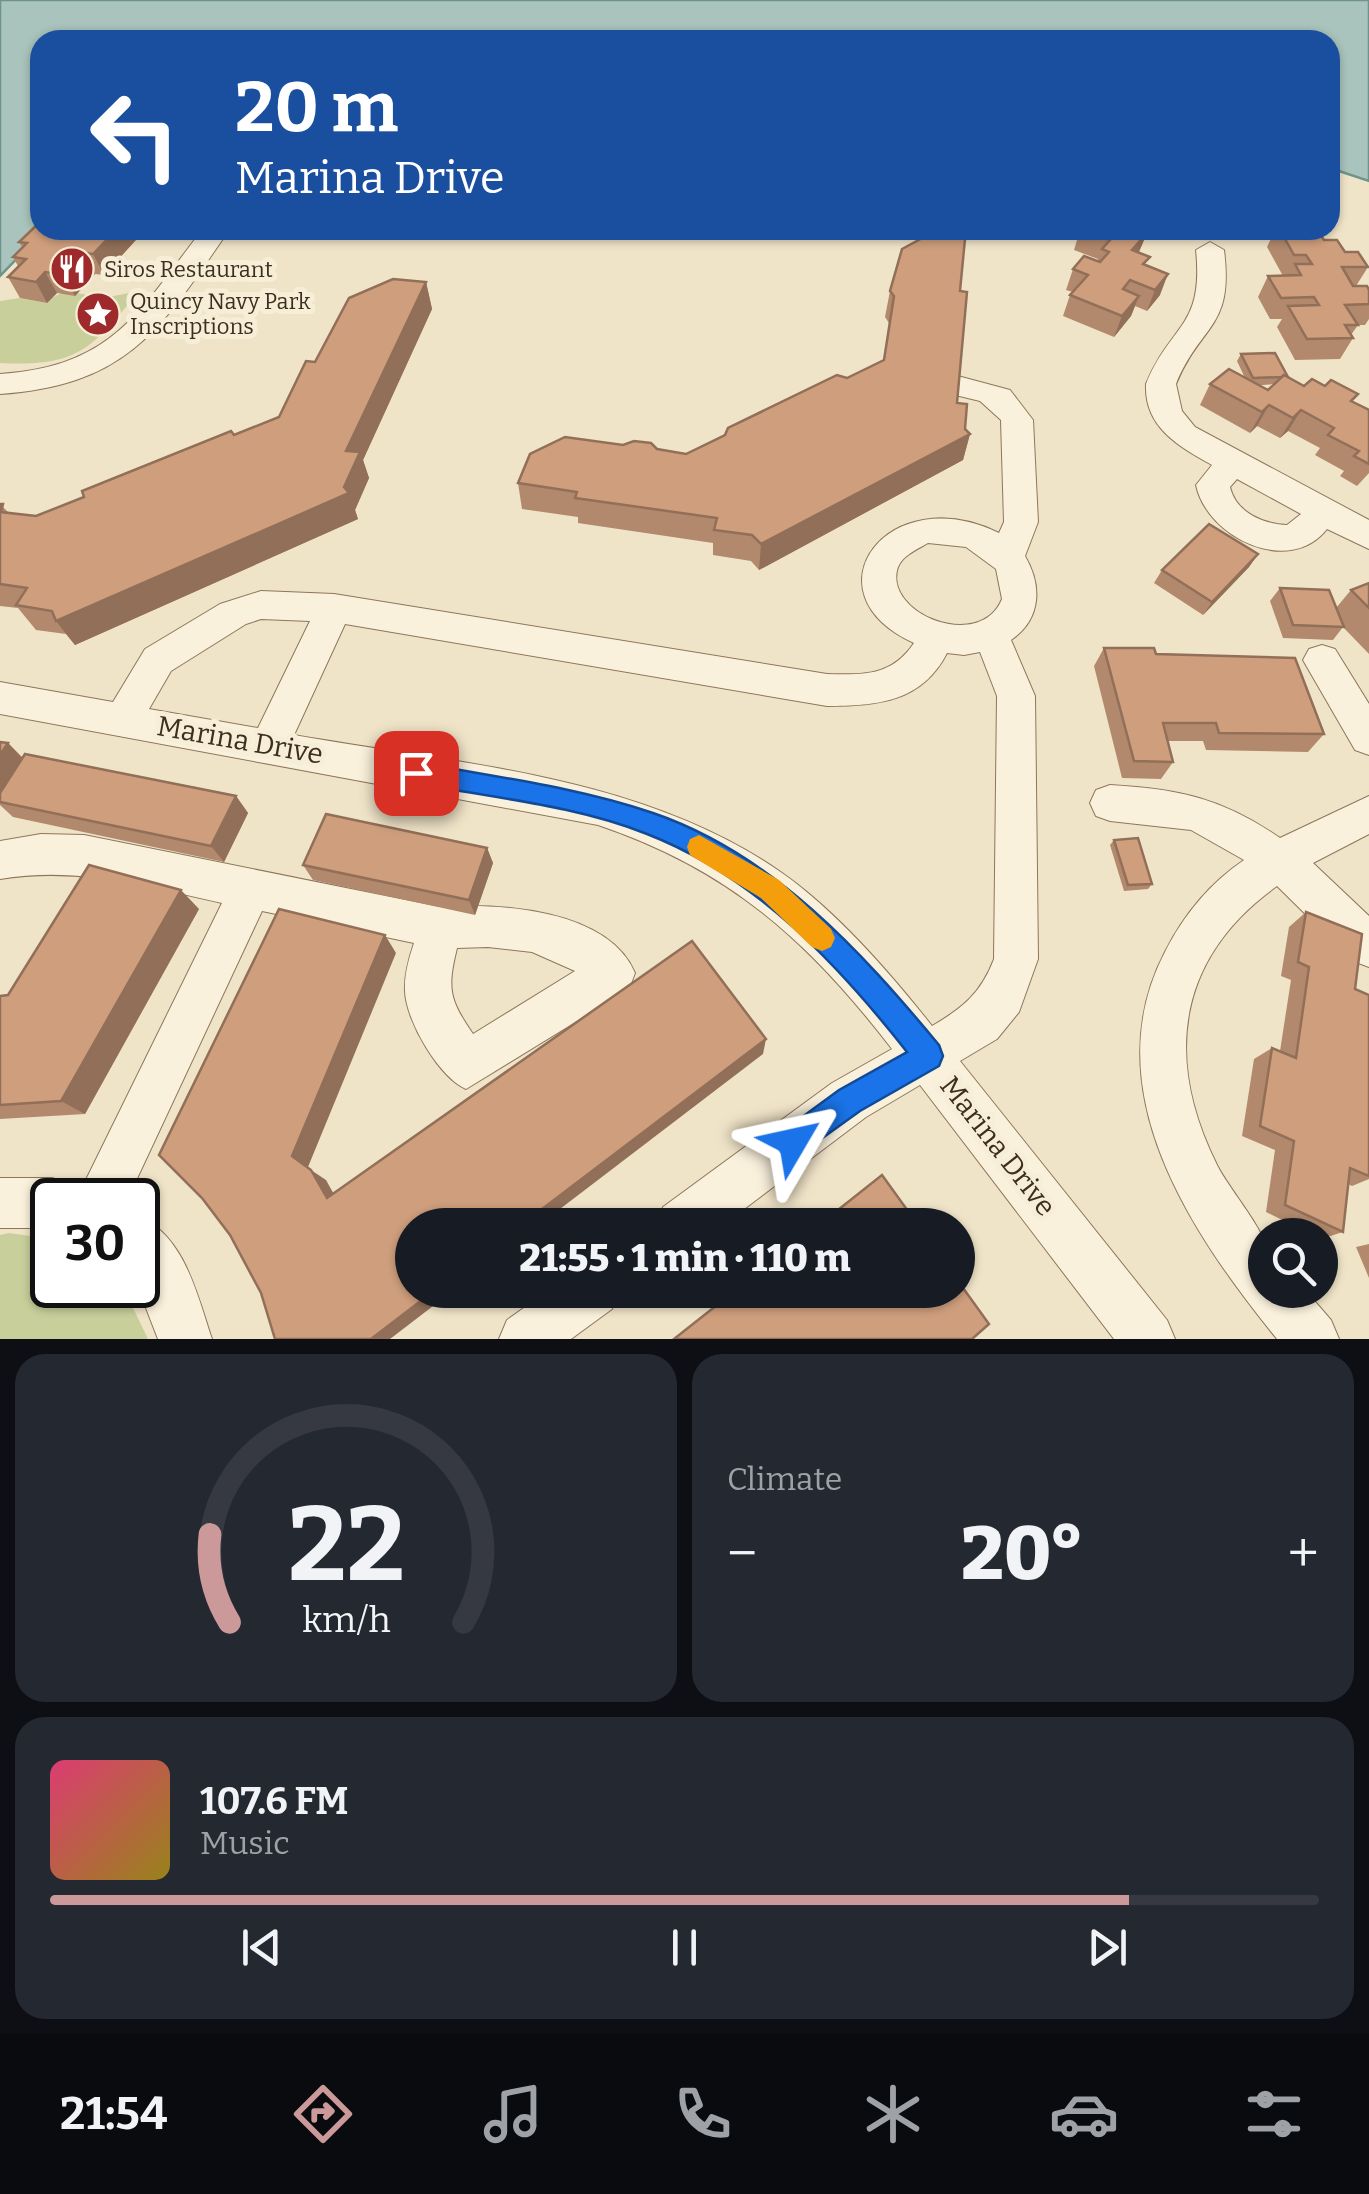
<!DOCTYPE html>
<meta charset="utf-8">
<style>
:root{--surface:#171b24;--page:#242831;--text:#f1f3f6;--muted:#9ea1a6;--line:#363941;--accent:#cc999b}
body{margin:0;font-family:Bitter,serif;background:var(--page);color:var(--text);height:100vh;display:flex;flex-direction:column;font-size:38px;white-space:nowrap}
*{box-sizing:border-box;margin:0}
p{font-size:32px;color:var(--muted)}
.icon{flex:none;width:55px;height:55px;fill:none;stroke:currentColor;stroke-width:2;stroke-linecap:round;stroke-linejoin:round}
.map{position:relative;height:1339px;overflow:hidden}
.side{display:flex;flex-direction:column;gap:15px;padding:15px;background:#0d0f14;flex:1}
.side>*{flex:none}
.banner{position:absolute;left:30px;top:30px;width:1310px;height:210px;border-radius:30px;box-shadow:0 2px 8px #0004;background:#1a4fa0;color:#fff;overflow:hidden}
.tools{position:absolute;left:1248px;top:1218px;display:grid;gap:20px}
.tools a{display:grid;place-items:center;width:90px;height:90px;border-radius:50%;background:var(--surface);box-shadow:0 2px 8px #0004;font-size:50px}
.speed{position:absolute;left:30px;top:1178px;display:flex;gap:20px;font-size:50px;font-weight:700;text-align:center}
.speed>*{display:grid;place-content:center;width:130px;height:130px;border-radius:50%;background:var(--surface);box-shadow:0 2px 8px #0004;line-height:1}
.speed .limit{border:5px solid #111;border-radius:15px;background:#fff;color:#111}
.pin{position:absolute;display:grid;place-items:center;width:85px;height:85px;color:#fff;margin:-42px;border-radius:20px;box-shadow:0 5px 15px #0006}
.me{position:absolute;width:110px;margin:-55px;rotate:54deg;stroke-linejoin:round;filter:drop-shadow(0 0 8px #0008)}
.turn{display:flex;align-items:center;gap:35px;height:210px;padding:0 40px;font-size:45px}
.turn .icon{width:130px;height:130px;stroke-width:2.5}
.turn b{display:block;font-size:70px;line-height:85px}
.big{font-size:75px;font-weight:800;line-height:1.1}
.side .widget{flex:1;display:flex;flex-direction:column;justify-content:center;gap:15px;min-width:0;padding:0 35px;border-radius:30px;background:var(--page)}
.side .dial{align-items:center;gap:0}
.dial svg{height:260px;overflow:visible;fill:none;stroke:var(--line);stroke-width:7;stroke-linecap:round;text-anchor:middle}
.dial text{fill:var(--text);stroke:none}
.song{display:flex;align-items:center;gap:30px}
.cover{width:120px;height:120px;border-radius:15px;background:linear-gradient(135deg,hsl(340 70% 55%),hsl(50 70% 35%))}
.played{height:10px;border-radius:5px;background:linear-gradient(90deg,var(--accent) 85%,var(--line) 85%)}
.keys{display:flex;justify-content:space-around;direction:ltr}
.heat{display:flex;justify-content:space-between;align-items:center;font-size:55px;direction:ltr}
.side .tiles{flex:1;display:grid;gap:15px;grid-template-columns:1fr 1fr}
.widget:last-child{grid-column:span 2}
.trip{position:absolute;left:395px;top:1208px;width:580px;height:100px;border-radius:50px;background:var(--surface);box-shadow:0 2px 8px #0004;font-weight:800;line-height:100px;text-align:center}
.tab-bar{display:flex;height:160px;justify-content:space-around;align-items:center;background:#090b0e;color:var(--muted)}
.tab-bar .icon{width:70px;height:70px}
.tab-bar .current{color:var(--accent)}
.tab-bar b{font-size:45px;color:var(--text)}
.map>svg:first-child{display:block}
.green{fill:#c9cf9b}
.water{fill:#a9c4bc;stroke:#6f938a;stroke-width:2.5}
.lines{fill:none;stroke-linecap:round;stroke-linejoin:round}
.minor-casing{stroke:#8d765c;stroke-width:2}
.minor{fill:#faf1dc;fill-rule:evenodd}
.wall{fill:#b2896c;fill-rule:evenodd}
.shaded-wall{fill:#916f58}
.building{fill:#cf9f7d;stroke:#916f58;stroke-width:2.5}
.route{fill:#1a73e8;stroke:#114b97;stroke-width:2.5}
.slow{fill:#f59e0b}
.labels{text-anchor:middle;dominant-baseline:central;stroke-width:10;stroke-linejoin:round;paint-order:stroke}
.far-poi-label{font-size:22px;fill:#3d2e20;stroke:#f7eed8;text-anchor:start}
.street-label{font-size:28px;fill:#3d2e20;stroke:#f7eed8}
</style>
<div class="map">
<svg width="1369" height="1339" viewBox="0 0 1369 1339">
<rect width="100%" height="100%" fill="#f0e4c8"/>
<g class="green">
<path d="M140,290c-48,58 -60,77 -140,73v-62l20,-3 27,5c18,-19 33,-7 52,-6 12,1 29,-4 41,-7z"/>
<path d="M9,1233l43,6v46h70l26,54h-148v-104z"/>
</g>
<path class="water" d="M0,0h1369v181l-39,-13v-128h-1290v183l-10,22 -30,31z"/>
<g class="lines">
<defs>
<g id="minor">
<path d="M202,230h27c-68,99 -101,155 -229,164v-20c113,-8 138,-61 202,-144z"/>
<path d="M1210,242l14,8c10,79 -23,73 -48,134l6,27 13,16 174,93v29l-42,-20c-37,48 -120,9 -131,-44l16,-20c-34,-19 -68,-38 -66,-81 25,-61 58,-56 50,-134zM1237,479l64,35 -14,11c-23,-1 -51,-12 -57,-38z"/>
<path d="M954,375l56,15 23,30 5,102 -13,34c17,29 17,63 -14,84l24,56 3,263 -19,53 -22,27 -37,22 207,259 8,19h-61l-194,-254 -54,32 -143,108h-67l7,-18 169,-124 60,-34c-83,-108 -163,-180 -294,-224l-598,-111v-32l113,20 32,-53 75,-45 41,-13 73,3 493,80c37,1 65,2 87,-31 -111,-50 -26,-165 85,-110l5,-11 -3,-102 -21,-19 -37,-9 -4,-7 4,-7zM928,543l38,4 30,22 6,30c-22,54 -120,14 -104,-32 5,-12 20,-18 30,-24zM261,619l49,2 -52,107 -109,-19 22,-38 75,-47zM345,624l482,82c50,0 95,-4 120,-53l17,2 16,-3 17,44 -3,263c-13,34 -31,49 -62,67 -40,-51 -97,-116 -150,-153 -140,-98 -324,-109 -488,-138z"/>
<path d="M1322,645l13,4 34,55v51l-14,-5 -52,-90 6,-11z"/>
<path d="M1110,785c69,4 112,13 170,53l89,-42v38l-56,29 56,53v51l-16,-6 -76,-75c-101,72 -113,173 -60,279 9,19 45,63 48,79 2,14 0,31 0,46h40l26,30 8,19h-62c-85,-105 -184,-249 -112,-387 18,-36 45,-69 79,-92l-53,-30 -81,-9 -14,-5 -6,-13 6,-13z"/>
<path d="M41,834l43,1 356,72c59,-4 168,2 195,66l-6,16 -163,100c-27,-12 -60,-68 -61,-98 -1,-16 4,-33 9,-48l-152,-32 -135,289h-75v28h-52v-50h52l18,7 6,15 146,-297c-77,-17 -143,-37 -222,-24v-38zM488,947l44,5 43,19 -102,63c-24,-35 -26,-45 -16,-86z"/>
<path d="M138,1216c47,20 59,79 74,123h-54l-21,-54z"/>
<path d="M549,1290h70l-7,19 -41,30h-72l8,-19z"/>
</g>
</defs>
<use href="#minor" class="minor-casing"/>
<use href="#minor" class="minor"/>
</g>
<g class="wall">
<path d="M40,230h105l-41,45 -9,-1 -20,22 -18,-3 -10,10 -27,-5 -12,-21 10,-11 -5,-9 10,-9 -4,-6z"/>
<path d="M1080,230h59l8,3 -8,19 21,43 -13,16 -12,-5 -4,10 -17,21 -51,-21 7,-21 3,-3 -7,-2 7,-21 25,-8v-2l-24,-9z"/>
<path d="M1275,230h42l7,10 44,27 -12,19 13,4v29l-4,6h-7l-7,10 2,3 -13,21 -45,1 -18,-33 5,-8h-12l-12,-22 10,-21h15l-16,-29z"/>
<path d="M426,282l6,27 -69,151 6,18 -14,32 3,9 -283,126 -9,-11 -30,-4 -18,-22 -18,-2v-102l9,9 27,3 243,-99 36,-55z"/>
<path d="M890,291h70l-3,112 8,26 5,5 -7,26 -204,110 -8,-9 -38,-6v-12l-135,-20v-6l-56,-8 -4,-26 139,-34 29,5 198,-94 5,-37 -4,-6z"/>
<path d="M1241,354l63,32 49,16 16,8v63l-12,13 -17,-10 4,-5 -29,-16 5,-7 -32,-17 -8,7 -23,-12 -7,7 -50,-28 10,-21 35,-6 -8,-17zM1274,384l-6,6 -9,-5h4z"/>
<path d="M1258,554l-9,13 -46,48 -49,-32 8,-13z"/>
<path d="M1369,583v71l-26,-27 -10,13 -50,-2 -13,-37 10,-13 56,20 15,-18z"/>
<path d="M1104,648l52,6 168,80 -16,18 -102,-2 -3,-9h-36l6,21 -12,17 -39,-1 -28,-112z"/>
<path d="M0,742l8,1 15,15 213,38 12,17 -24,49 -211,-45 -13,-12z"/>
<path d="M1114,840l38,44 -4,5 -24,2 -14,-46z"/>
<path d="M487,848l6,15 -18,52 -162,-35 -10,-15z"/>
<path d="M199,909l-114,205 -85,5v-123l8,-1z"/>
<path d="M1306,912l49,77 14,6v184l-17,7 -4,-2 -5,48 -22,7 -1,-4h-6l-48,-23 9,-62 -33,-14 12,-77 18,-11 8,3 11,-71 -10,-4 8,-49z"/>
<path d="M1369,1244v34l-13,-31z"/>
</g>
<g class="shaded-wall">
<path d="M116,230h29l-41,45 -11,-21z"/>
<path d="M1147,233l-9,21 -6,-4z"/>
<path d="M85,253l10,21 -20,22 -11,-21z"/>
<path d="M45,272l12,21 -10,10 -11,-21z"/>
<path d="M1168,274l-8,21 -13,16 8,-21z"/>
<path d="M426,282l6,27 -69,151 6,18 -14,32 3,9 -283,126 -19,-24 288,-134 2,-36z"/>
<path d="M1139,296l-8,20 -17,21 8,-21z"/>
<path d="M1269,405l-12,21 -7,7 12,-21z"/>
<path d="M1301,410l-13,21 -8,7 13,-20z"/>
<path d="M970,434l-7,26 -204,110 2,-26z"/>
<path d="M1258,554l-9,13 -46,48 9,-13z"/>
<path d="M8,743l17,18 -25,35v-41z"/>
<path d="M236,796l12,17 -24,49 -13,-16z"/>
<path d="M487,848l6,15 -18,52 -6,-15z"/>
<path d="M181,890l18,19 -114,205 -24,-13z"/>
<path d="M385,935l11,18 -88,214 -16,-11z"/>
<path d="M766,1039l-3,15 -224,171h-18z"/>
<path d="M311,1170l15,10 15,27 -14,-9z"/>
<path d="M435,1290h19l-64,49h-19z"/>
</g>
<g class="building">
<path d="M40,222v8h76l-23,24 -8,-1 -21,22 -19,-3 -9,10 -28,-5 18,-18 -13,-2 14,-14 -8,-1z"/>
<path d="M1084,230h55l8,3 -15,17 18,7 -7,7 25,10 -13,16 -25,-10 -7,9 16,7 -17,20 -52,-21 18,-20 -15,-6 11,-13 16,6 9,-10 -7,-3 8,-9z"/>
<path d="M1280,230h37l7,10h13l8,12h13l10,15h-26l11,19h14l2,4v14l-24,1 13,20h-13l8,13 -46,1 -19,-33 31,-1 -5,-8 -33,1 -13,-22 33,-1 -6,-11h17l-6,-9h-12z"/>
<path d="M928,235l37,4 -5,52 7,1 -10,111 10,1 -2,25 5,5 -209,110 -9,-9 -38,-5 3,-12 -142,-20 2,-6 -59,-9 12,-29 35,-17 58,8 11,-4 17,2 6,6 29,5 39,-19 3,-7 109,-53 10,3 37,-18 10,-64 -4,-5 12,-42z"/>
<path d="M393,279l33,3 -80,169 14,1 -16,35 5,6 -293,128 -4,-10 -36,-6 11,-17 -27,-4v-80h3l-2,8 35,4 48,-19 -2,-6 149,-60 3,4 45,-18 27,-56 9,1 34,-64z"/>
<path d="M1275,353l13,24 -4,-2 -2,2 -29,1 -12,-24z"/>
<path d="M1229,369l39,21 16,-15 20,11 8,-7 13,7 6,-6 27,14 -7,7 18,9v54l-15,-8 5,-5 -31,-16 6,-7 -33,-18 -8,8 -24,-13 -7,7 -52,-28z"/>
<path d="M1209,524l49,30 -46,48 -50,-32z"/>
<path d="M1369,583v25l-18,-18z"/>
<path d="M1280,588l49,2 15,37 -51,-2z"/>
<path d="M1104,648h50l2,6 139,4 29,76 -105,-1 -3,-10h-53l10,39 -39,-1z"/>
<path d="M0,742l8,1 -8,12z"/>
<path d="M25,754l211,42 -25,50 -211,-44v-9z"/>
<path d="M326,814l161,34 -18,52 -166,-35z"/>
<path d="M1138,838l14,46 -24,1 -14,-45z"/>
<path d="M89,865l92,25 -120,211 -61,4v-109l8,-1z"/>
<path d="M279,909l106,26 -93,221 19,14 16,28 365,-257 74,98 -245,186h-109v65h23l-64,49h-96l-14,-46 -31,-58 -28,-37 -43,-43z"/>
<path d="M1306,912l56,22 -7,55 14,6v181l-19,-8 -7,64 -58,-27 9,-64 -34,-15 12,-78 24,10 13,-91 -11,-5z"/>
<path d="M882,1175l36,50h-99z"/>
<path d="M958,1281l31,43 -17,15h-298l62,-49h222z"/>
</g>
<path class="route" d="M416,762c79,15 161,25 237,51 120,41 208,138 286,232l4,11 -4,10 -79,45 -57,41 -10,5 -10,-5 -5,-10 5,-11 56,-41 68,-38c-70,-89 -152,-176 -260,-218 -72,-29 -155,-36 -231,-51l-9,-3 -3,-7 3,-8z"/>
<path class="slow" d="M699,835l80,45 52,49 4,9 -4,9 -9,4 -10,-4 -51,-49 -71,-43 -3,-8 3,-8z"/>
<defs>
<symbol id="restaurant-disc" viewBox="-11 -11 22 22"><circle r="9.5" fill="#9e2a2b" stroke="#f7eed8"/><path d="M-5-6h1v4h1v-4h1v4h1v-4h1v5L-1.5 .5V6h-2V.5L-5-1ZM5-6V6H3V1.5H1.5Q1.5-4 5-6Z" fill="#fff"/></symbol>
<symbol id="sight-disc" viewBox="-11 -11 22 22"><circle r="9.5" fill="#9e2a2b" stroke="#f7eed8"/><path d="M0-6L1.8-2.2L6-1.7L2.9 1.2L3.7 5.4L0 3.3L-3.7 5.4L-2.9 1.2L-6-1.7L-1.8-2.2Z" fill="#fff"/></symbol>
</defs>
<g fill-rule="evenodd">
<use href="#restaurant-disc" x="47" y="244" width="50" height="50"/>
<use href="#sight-disc" x="73" y="289" width="50" height="50"/>
</g>
<g class="labels">
<g class="far-poi-label">
<text x="104" y="269">Siros Restaurant</text>
<text x="130" y="301">Quincy Navy Park<tspan x="130" dy="25">Inscriptions</tspan></text>
</g>
<g class="street-label">
<text transform="translate(240 740) rotate(10)">Marina Drive</text>
<text transform="translate(998 1146) rotate(52)">Marina Drive</text>
</g>
</g>
</svg>
<div class="tools">
<a><svg class="icon" aria-label="search" viewBox="0 0 24 24"><circle cx="10" cy="10" r="6"/><path d="M15 15l6 6"/></svg></a>
</div>
<div class="speed"><div class="limit">30</div></div>
<div class="pin" style="left:416px;top:773px;background:#d93025"><svg class="icon" aria-label="arrive" viewBox="0 0 24 24"><path d="M6 21V4h12l-3 4 3 4H6"/></svg></div>
<svg class="me" style="left:793px;top:1142px" viewBox="-20 -20 40 40"><path d="M0-17L14 15 0 8-14 15z" fill="#1a73e8" stroke="#fff" stroke-width="4"/></svg>
<div class="trip">21:55 · 1 min · 110 m</div>
<div class="banner">
<div class="turn"><svg class="icon" aria-label="left" viewBox="0 0 24 24"><path d="M17 20v-9H6M10 6l-5 5 5 5"/></svg><div><b>20 m</b>Marina Drive</div></div>
</div>
</div>
<section class="side">
<div class="tiles">
<div class="widget dial"><svg viewBox="0 0 100 80">
<path d="M14 69A42 42 0 1 1 86 69"/>
<path d="M14 69A42 42 0 0 1 8 42" stroke="#cc999b"/>
<text x="50" y="56" font-size="32" font-weight="700">22</text>
<text x="50" y="72" font-size="11">km/h</text>
</svg></div>
<div class="widget"><p>Climate</p>
<div class="heat"><a>−</a><b class="big">20°</b><a>+</a></div>
</div>
<div class="widget">
<div class="song"><i class="cover"></i><div><b>107.6 FM</b><p>Music</p></div></div>
<div class="played"></div>
<div class="keys"><svg class="icon" aria-label="previous" viewBox="0 0 24 24"><path d="M18 5L8 12l10 7zM5 5v14"/></svg><svg class="icon" aria-label="pause" viewBox="0 0 24 24"><path d="M8 5v14M16 5v14"/></svg><svg class="icon" aria-label="next" viewBox="0 0 24 24"><path d="M6 5l10 7-10 7zM19 5v14"/></svg></div>
</div>
</div>
</section>
<nav class="tab-bar">
<b>21:54</b>
<svg class="icon current" aria-label="directions" viewBox="0 0 24 24"><path d="M12 3l9 9-9 9-9-9zM9 14v-3h6M13 9l2 2-2 2"/></svg>
<svg class="icon" aria-label="music" viewBox="0 0 24 24"><path d="M9 18V5l10-2v13"/><circle cx="6" cy="18" r="3"/><circle cx="16" cy="16" r="3"/></svg>
<svg class="icon" aria-label="phone" viewBox="0 0 24 24"><path d="M5 4h4l2 5-3 2q2 4 5 5l2-3 5 2v4C11 20 4 13 5 4z"/></svg>
<svg class="icon" aria-label="climate" viewBox="0 0 24 24"><path d="M12 3v18M4 7l16 10M4 17L20 7"/></svg>
<svg class="icon" aria-label="car" viewBox="0 0 24 24"><path d="M5 17H2v-5l4-1 3-4h7l3 4 3 1v5h-3M9 17h6M6 11h13"/><circle cx="7" cy="17" r="2"/><circle cx="17" cy="17" r="2"/></svg>
<svg class="icon" aria-label="filters" viewBox="0 0 24 24"><path d="M4 7h16M4 17h16"/><circle cx="9" cy="7" r="2"/><circle cx="15" cy="17" r="2"/></svg>
</nav>
